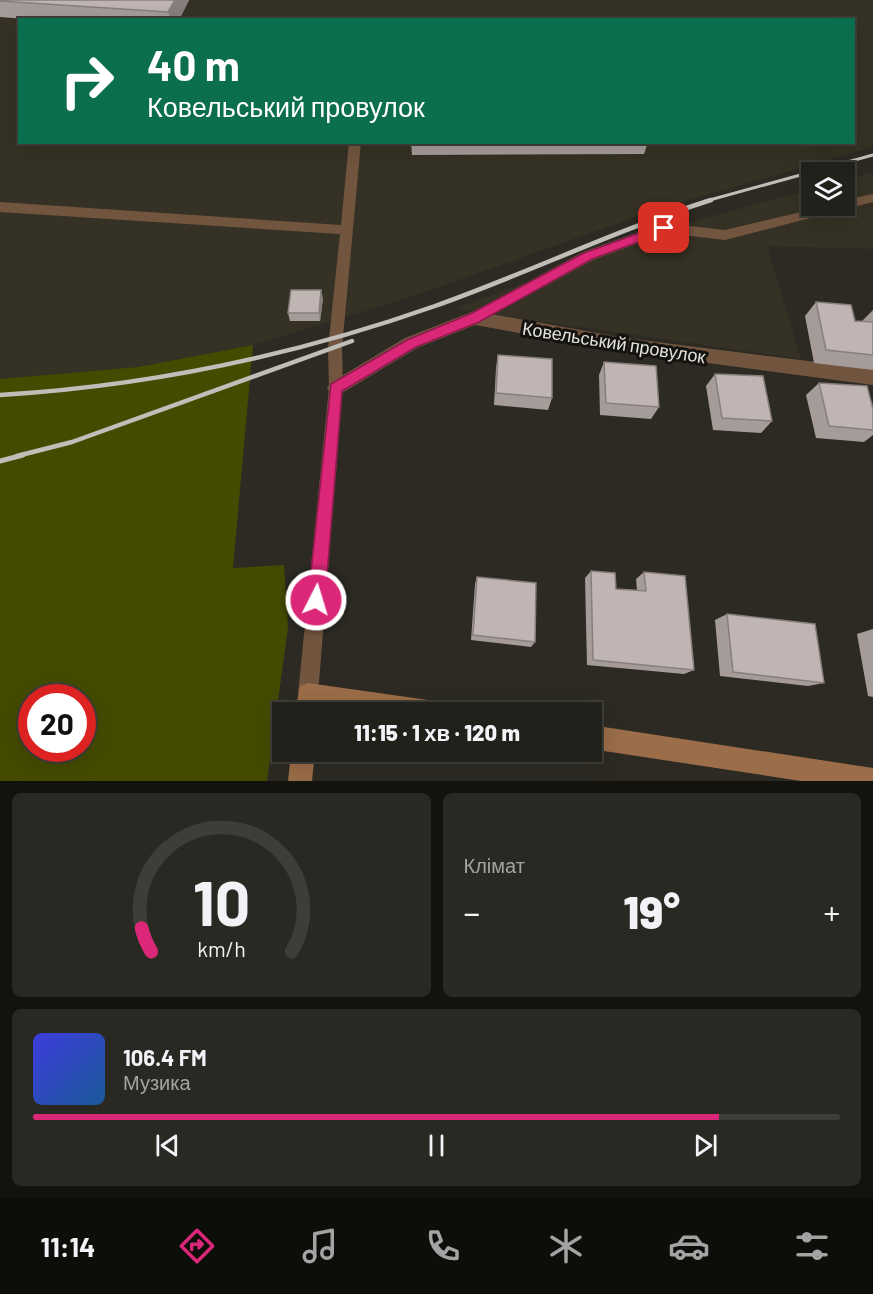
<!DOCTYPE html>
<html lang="uk">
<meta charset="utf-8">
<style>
:root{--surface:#21201a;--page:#292823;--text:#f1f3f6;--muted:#a2a3a2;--line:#3e3e39;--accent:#db2777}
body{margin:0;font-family:Barlow,sans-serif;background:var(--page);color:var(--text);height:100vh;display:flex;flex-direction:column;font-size:22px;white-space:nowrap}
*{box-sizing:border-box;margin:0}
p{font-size:20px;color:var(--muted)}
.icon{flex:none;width:33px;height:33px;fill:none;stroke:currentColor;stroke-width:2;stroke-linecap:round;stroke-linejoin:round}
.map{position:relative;height:781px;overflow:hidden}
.sheet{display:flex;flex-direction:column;gap:12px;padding:12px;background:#12120e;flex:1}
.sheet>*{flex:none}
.guide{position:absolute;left:18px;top:18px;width:837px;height:126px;border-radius:0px;box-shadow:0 6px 24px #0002,0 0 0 2px var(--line);background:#0b6e4f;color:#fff;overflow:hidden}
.buttons{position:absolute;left:801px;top:162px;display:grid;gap:12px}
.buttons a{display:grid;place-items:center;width:54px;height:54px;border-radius:0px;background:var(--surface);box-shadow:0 6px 24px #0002,0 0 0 2px var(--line);font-size:30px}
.speed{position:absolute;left:18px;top:684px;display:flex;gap:12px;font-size:30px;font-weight:700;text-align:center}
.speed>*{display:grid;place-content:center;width:78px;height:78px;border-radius:50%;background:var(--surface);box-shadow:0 6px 24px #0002,0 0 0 2px var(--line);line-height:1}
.speed .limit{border:9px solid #d22;background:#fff;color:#111}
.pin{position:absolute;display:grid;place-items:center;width:51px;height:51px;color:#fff;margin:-26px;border-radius:12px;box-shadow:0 3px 9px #0006}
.me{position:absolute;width:66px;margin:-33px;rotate:5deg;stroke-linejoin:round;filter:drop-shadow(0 0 4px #0008)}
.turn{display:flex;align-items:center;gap:21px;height:126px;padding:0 30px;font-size:27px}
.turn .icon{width:78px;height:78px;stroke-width:2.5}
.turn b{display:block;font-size:42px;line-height:51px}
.big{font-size:45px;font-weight:800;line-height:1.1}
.sheet .card{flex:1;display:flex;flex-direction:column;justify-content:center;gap:9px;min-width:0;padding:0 21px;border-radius:9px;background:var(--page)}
.sheet .dial{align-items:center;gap:0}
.dial svg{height:156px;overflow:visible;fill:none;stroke:var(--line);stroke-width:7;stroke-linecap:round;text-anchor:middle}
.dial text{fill:var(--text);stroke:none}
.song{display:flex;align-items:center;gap:18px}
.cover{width:72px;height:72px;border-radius:9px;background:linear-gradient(135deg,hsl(240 70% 55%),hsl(210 70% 35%))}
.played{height:6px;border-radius:3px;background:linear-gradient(90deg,var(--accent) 85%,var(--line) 85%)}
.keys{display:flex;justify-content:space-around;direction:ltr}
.heat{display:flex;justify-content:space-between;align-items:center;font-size:33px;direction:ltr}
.sheet .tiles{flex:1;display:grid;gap:12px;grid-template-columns:1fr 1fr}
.card:last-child{grid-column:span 2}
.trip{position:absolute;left:272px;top:702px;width:330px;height:60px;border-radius:0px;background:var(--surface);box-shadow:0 6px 24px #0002,0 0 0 2px var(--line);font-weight:800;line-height:60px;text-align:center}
.dock{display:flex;height:96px;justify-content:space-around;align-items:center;background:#0d0d0a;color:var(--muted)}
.dock .icon{width:42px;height:42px}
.dock .on{color:var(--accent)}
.dock b{font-size:27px;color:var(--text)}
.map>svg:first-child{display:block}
.built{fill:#353124;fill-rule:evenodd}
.green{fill:#444b00;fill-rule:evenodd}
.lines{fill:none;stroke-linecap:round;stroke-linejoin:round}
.lane{fill:#72553f;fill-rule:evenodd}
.street{fill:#72553f;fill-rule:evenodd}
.secondary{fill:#9b6d48;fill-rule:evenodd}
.rail-far2{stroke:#bfbeb9;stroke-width:3}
.rail-far1{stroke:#bfbeb9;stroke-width:4.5}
.rail{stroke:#bfbeb9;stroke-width:5}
.wall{fill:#a59c9a}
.shaded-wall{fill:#867f7d}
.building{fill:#c0b5b3;stroke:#867f7d;stroke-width:1.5}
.route{fill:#db2777;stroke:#8e194d;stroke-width:1.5}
.labels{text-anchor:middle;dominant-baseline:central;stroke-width:6;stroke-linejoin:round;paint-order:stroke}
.street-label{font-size:18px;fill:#e3e2dd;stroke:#141310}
</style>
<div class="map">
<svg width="873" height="781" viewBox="0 0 873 781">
<rect width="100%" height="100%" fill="#2c2a23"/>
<g class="built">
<path d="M0,0h873v147l-218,63 -244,87 -158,48 -115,22 -138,12zM20,20h834v122h-834z"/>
<path d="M873,172v77l-106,-3 34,113 -347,-50 222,-83 135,-37 1,17h32l1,-26z"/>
</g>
<path class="green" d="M253,345l-20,223 51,-3 4,62 -21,154h-267v-402l138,-12zM32,698h50v50h-50z"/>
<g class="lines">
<g class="lane">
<path d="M349,142h12l-19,206 1,40 -25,306 -3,7 -7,3 -7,-3 -3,-7 31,-306 -1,-40 12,-114 -340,-22v-10l341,23z"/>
<path d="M873,194v8l-148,38 -60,-7 -72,27 -114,62 -5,2 -7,-6 2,-4 114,-62 81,-29 61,7 101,-24h18v-6z"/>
</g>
<path class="street" d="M474,311l151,27 248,31v16l-248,-33 -150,-27 -58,23 -75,45 -6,3 -6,-3 -3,-5 3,-5 75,-45z"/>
<g class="secondary">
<path d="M308,683l120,17 8,4 4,8h-85l-37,-5 -1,5h-22l5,-26z"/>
<path d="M591,725l282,43v13h-72l-210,-32z"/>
<path d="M291,752h24l-3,29h-24z"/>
</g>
<path class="rail-far2" d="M706,201l167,-46"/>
<g class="rail-far1">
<path d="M0,395c150,-9 293,-39 435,-89 93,-33 181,-76 276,-106"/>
<path d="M17,456l55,-14 280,-101"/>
</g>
<path class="rail" d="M0,461l23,-6"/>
</g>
<g class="wall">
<path d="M0,0h189l-10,20h-139l-40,-3z"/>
<path d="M411,142h237l-4,12 -232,1z"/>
<path d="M323,298l-3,23h-30l-2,-8z"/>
<path d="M816,302l39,19h7l11,-11v60l-59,-7 -9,-47z"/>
<path d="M498,355l54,43 -4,12 -54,-5 2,-37z"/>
<path d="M604,362l55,45 -8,12 -51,-4 -1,-40z"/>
<path d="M715,374l57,47 -11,12 -48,-3 -7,-44z"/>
<path d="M819,383l54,26v26l-9,7 -48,-4 -10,-43z"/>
<path d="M591,571l25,18 21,1 -1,-11 8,-7 50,98 -10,4 -97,-9 -2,-87z"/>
<path d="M477,577l58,65 -4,5 -60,-7 4,-56z"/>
<path d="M727,614l97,69 -16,3 -88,-10 -5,-56z"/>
<path d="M873,629v68l-5,-1 -11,-62z"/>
</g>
<g class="shaded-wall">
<path d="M175,0h14l-10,20h-8l-3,-8z"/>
<path d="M321,290l2,8 -3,23 -1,-8z"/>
</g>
<g class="building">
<path d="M0,0h175l-7,12 -168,-11z"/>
<path d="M291,290h30l-2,23h-31z"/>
<path d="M816,302l35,3 4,16 18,1v33l-47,-5z"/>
<path d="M498,355l54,4v39l-56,-5z"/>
<path d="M604,362l52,4 3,41 -53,-4z"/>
<path d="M715,374l48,2 9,45 -50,-3z"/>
<path d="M819,383l48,3 6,23v21l-44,-4z"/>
<path d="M591,571l24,2 1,16 30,2 -2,-19 41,4 9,94 -101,-10z"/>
<path d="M477,577l59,6 -1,59 -62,-7z"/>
<path d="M727,614l88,10 9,59 -91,-11z"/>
</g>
<path class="route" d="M664,224l4,1v6l-76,28 -113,63 -63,25 -74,44 -17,209 -3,6 -6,2 -5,-2 -3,-6 23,-216 76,-44 63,-26 114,-61z"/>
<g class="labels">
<g class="street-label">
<text transform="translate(614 342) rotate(9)">Ковельський провулок</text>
</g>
</g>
</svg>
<div class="buttons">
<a><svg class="icon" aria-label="layers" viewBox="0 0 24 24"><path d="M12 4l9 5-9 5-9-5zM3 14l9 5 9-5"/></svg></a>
</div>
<div class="speed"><div class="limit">20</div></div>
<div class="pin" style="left:664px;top:228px;background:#d93025"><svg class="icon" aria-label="arrive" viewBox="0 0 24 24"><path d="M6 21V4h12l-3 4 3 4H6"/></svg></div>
<svg class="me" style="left:316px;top:600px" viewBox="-20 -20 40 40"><circle r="17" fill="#db2777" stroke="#fff" stroke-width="3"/><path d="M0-11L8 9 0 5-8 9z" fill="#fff"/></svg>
<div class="trip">11:15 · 1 хв · 120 m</div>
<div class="guide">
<div class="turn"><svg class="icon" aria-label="right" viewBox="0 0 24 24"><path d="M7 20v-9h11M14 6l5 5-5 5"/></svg><div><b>40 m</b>Ковельський провулок</div></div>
</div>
</div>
<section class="sheet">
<div class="tiles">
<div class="card dial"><svg viewBox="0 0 100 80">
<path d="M14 69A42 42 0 1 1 86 69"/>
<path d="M14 69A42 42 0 0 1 9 57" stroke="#db2777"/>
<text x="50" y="56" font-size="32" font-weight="700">10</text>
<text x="50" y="72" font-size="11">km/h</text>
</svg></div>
<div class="card"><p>Клімат</p>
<div class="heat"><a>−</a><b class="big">19°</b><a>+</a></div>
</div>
<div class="card">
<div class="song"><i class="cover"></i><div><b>106.4 FM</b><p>Музика</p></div></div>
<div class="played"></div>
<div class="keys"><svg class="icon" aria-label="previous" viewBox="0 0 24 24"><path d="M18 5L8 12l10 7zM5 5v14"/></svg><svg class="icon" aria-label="pause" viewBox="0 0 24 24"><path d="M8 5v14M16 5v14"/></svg><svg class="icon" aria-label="next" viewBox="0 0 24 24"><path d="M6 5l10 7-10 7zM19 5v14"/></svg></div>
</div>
</div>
</section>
<nav class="dock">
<b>11:14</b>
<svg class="icon on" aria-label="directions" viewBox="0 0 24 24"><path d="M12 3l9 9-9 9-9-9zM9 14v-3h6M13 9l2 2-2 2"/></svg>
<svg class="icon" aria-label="music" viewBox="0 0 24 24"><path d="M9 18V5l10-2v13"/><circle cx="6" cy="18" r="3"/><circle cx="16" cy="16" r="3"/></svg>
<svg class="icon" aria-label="phone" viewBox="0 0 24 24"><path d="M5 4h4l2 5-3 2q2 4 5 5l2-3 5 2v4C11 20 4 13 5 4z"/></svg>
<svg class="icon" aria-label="climate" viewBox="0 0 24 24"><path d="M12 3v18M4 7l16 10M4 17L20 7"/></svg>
<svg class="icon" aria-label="car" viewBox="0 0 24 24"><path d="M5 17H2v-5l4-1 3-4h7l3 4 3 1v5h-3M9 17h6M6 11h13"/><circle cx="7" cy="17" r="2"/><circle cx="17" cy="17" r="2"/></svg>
<svg class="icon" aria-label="filters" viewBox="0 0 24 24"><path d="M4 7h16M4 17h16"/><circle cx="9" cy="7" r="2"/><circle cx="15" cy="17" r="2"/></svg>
</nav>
